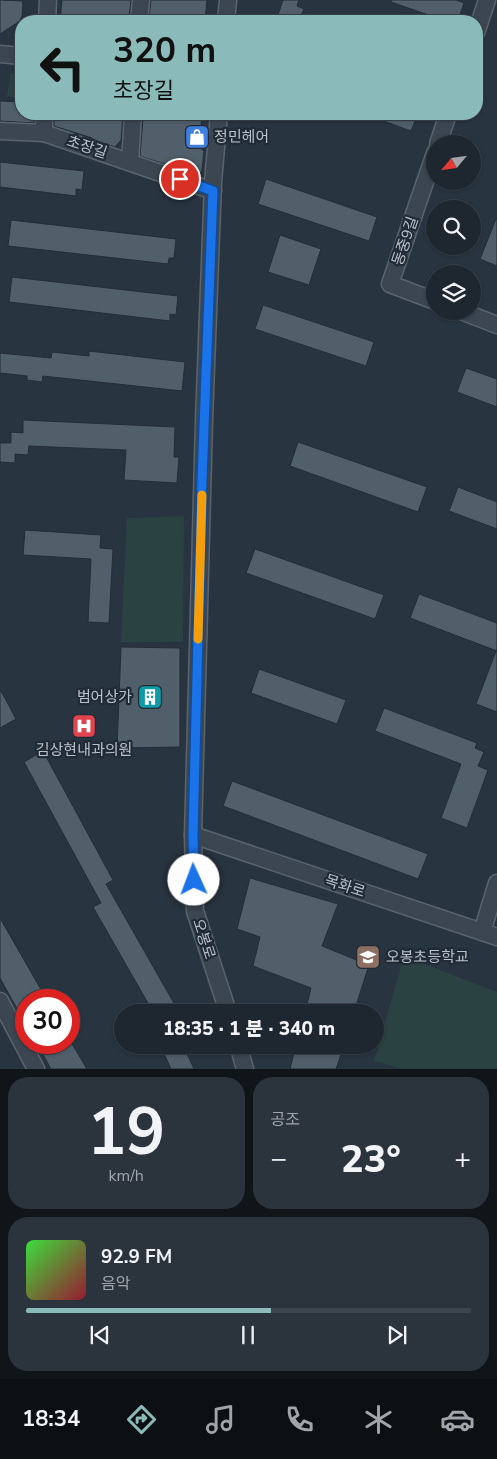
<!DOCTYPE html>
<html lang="ko">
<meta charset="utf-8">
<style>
:root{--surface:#1e2730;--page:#2b333c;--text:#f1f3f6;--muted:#a1a5ab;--line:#3c444c;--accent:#8bbbb9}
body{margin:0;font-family:"Nunito Sans","Noto Sans KR",sans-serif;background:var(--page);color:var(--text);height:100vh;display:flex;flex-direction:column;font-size:19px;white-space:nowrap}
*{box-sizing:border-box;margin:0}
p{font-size:16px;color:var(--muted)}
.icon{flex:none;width:28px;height:28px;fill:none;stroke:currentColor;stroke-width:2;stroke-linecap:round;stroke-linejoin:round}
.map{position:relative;height:1069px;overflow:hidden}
.sheet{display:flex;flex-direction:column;gap:8px;padding:8px;background:#10151a;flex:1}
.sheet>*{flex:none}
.top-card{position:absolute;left:15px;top:15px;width:468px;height:105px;border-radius:20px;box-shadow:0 1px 4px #0004,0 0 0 1px var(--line);background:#8bbbb9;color:#111;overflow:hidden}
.needle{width:32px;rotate:241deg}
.tools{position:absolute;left:426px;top:135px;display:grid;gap:10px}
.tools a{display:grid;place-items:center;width:55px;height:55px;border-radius:50%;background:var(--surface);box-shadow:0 1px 4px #0004,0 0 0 1px var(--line);font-size:25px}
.speed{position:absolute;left:15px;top:989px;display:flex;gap:10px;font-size:25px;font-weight:700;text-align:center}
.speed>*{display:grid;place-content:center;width:65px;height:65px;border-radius:50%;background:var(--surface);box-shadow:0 1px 4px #0004,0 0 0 1px var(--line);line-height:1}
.speed .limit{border:8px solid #d22;background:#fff;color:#111}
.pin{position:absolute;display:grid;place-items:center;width:42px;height:42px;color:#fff;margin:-21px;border:2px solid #fff;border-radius:50%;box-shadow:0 1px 5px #0007}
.me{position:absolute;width:55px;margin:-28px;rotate:358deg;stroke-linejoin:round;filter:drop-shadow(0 0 4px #0008)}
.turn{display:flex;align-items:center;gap:18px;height:105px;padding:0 15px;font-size:22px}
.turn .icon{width:65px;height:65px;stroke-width:2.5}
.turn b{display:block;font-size:35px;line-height:42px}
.big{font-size:38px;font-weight:800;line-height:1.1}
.sheet .card{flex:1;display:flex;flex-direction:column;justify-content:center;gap:8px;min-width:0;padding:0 18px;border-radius:20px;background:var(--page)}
.sheet .dial{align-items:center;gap:0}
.dial b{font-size:65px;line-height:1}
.song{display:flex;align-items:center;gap:15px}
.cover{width:60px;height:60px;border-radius:8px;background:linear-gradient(135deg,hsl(120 70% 55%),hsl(350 70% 35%))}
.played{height:5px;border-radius:2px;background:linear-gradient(90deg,var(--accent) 55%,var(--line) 55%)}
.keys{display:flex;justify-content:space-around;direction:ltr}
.heat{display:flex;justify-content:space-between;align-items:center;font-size:28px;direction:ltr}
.sheet .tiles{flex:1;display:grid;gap:8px;grid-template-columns:1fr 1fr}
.card:last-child{grid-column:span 2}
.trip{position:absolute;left:114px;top:1004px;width:270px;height:50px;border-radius:25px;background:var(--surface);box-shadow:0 1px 4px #0004,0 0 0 1px var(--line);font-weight:800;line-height:50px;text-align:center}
.menu{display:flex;height:80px;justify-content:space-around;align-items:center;background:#0c1013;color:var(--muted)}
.menu .icon{width:35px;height:35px}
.menu .active{color:var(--accent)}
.menu b{font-size:22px;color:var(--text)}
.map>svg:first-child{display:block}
.green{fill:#2b4242}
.building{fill:#515f6a;stroke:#232d37}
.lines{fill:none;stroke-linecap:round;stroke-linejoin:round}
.street-casing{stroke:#5a646d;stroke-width:19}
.street{stroke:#3c4650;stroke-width:16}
.route-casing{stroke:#114b97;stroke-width:12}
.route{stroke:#1a73e8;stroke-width:9}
.slow{stroke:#f59e0b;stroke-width:9}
.labels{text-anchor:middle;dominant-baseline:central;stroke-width:4.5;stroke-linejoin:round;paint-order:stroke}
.poi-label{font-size:15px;fill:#b9c1ca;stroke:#212b35;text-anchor:start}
.street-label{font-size:15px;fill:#b9c1ca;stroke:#212b35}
</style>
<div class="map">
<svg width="497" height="1069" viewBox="0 0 497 1069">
<rect width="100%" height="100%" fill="#283440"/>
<g class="green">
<path d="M11,73l10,1v25l-14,-3z"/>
<path d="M184,516l-1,126h-62l6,-124z"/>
<path d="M404,956l93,36v77h-94l-29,-8z"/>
</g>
<g class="building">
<path d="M0,0l23,1 -1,15 -2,5 -20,13z"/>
<path d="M62,0h69l-2,17h-1v4h-68z"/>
<path d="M151,0h56l-2,21h-53l-1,-3h-2z"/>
<path d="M283,0h16l-2,6 7,3 -5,12h-23z"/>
<path d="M391,0h65l8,3 -6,18h-12l-55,-19z"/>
<path d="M0,101l21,1v12h13v9l-34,-2z"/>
<path d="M54,114l22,2v-2h47l-2,26 -6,7 -23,-8v-1l-38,-12z"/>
<path d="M176,114h26l-1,11h2l-1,25h2l-2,21 -4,4 -58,-19 3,-38 33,2z"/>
<path d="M367,114h51l-7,17 -44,-16z"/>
<path d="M0,162l84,9 -2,19 -6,-1v7l-76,-9z"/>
<path d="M266,179l111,38 -8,24 -111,-37z"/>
<path d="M496,219h1v47l-17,-7z"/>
<path d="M11,220l165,19 -2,19h-5l-1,6 -160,-18z"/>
<path d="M280,235l41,14 -12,36 -41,-13z"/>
<path d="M12,277l166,19 -2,19 -6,-1v7l-161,-19z"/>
<path d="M263,305l111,37 -8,24 -111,-37z"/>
<path d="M89,351l96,11 -3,29 -139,-15 -1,6 -15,-2v-4l-27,-3v-20l51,5 1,-6 37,4z"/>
<path d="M466,368l31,11v28l-40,-15z"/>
<path d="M23,420l152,7 -1,30h5l-2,26 -53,-3 2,-30 -97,-4 -1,9 -13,-1v9l-15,-1v-19h11v-11l12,1z"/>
<path d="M298,442l129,45 -9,25 -128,-46z"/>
<path d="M458,487l39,15v27l-48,-18z"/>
<path d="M25,530l76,5 -1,13 13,1 -4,74 -21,-1 3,-63 -68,-4z"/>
<path d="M255,549l129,46 -9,24 -129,-46z"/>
<path d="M419,594l78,29v28l-87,-33z"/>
<path d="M121,647l59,1v99l-63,1z"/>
<path d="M496,651h1v61l-21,-8z"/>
<path d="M259,669l87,31 -9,24 -86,-31z"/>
<path d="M0,689l16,30 -16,9z"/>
<path d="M384,708l93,35 -2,5 9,4 -6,14 10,4 -21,58 -26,-10 20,-54 -86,-33z"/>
<path d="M43,751l70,129 -7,4 73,128h-26l-60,-105 8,-4 -77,-141z"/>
<path d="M232,781l196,73 -10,25 -195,-73z"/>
<path d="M250,878l88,26 -16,42 47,19 -15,47h-49l6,-24 -58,-22 7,-29 -23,-8z"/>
<path d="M0,918l47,82h-21v25l-26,-47z"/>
<path d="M36,1042h35l16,27h-36z"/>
<path d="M160,1045h23l11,24h-23z"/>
<path d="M296,1045h48l-8,24h-46z"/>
</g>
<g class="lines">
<defs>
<g id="street">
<path d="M47,21l1,-21"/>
<path d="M139,21l2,-21"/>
<path d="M226,21l2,-21"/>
<path d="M476,33l11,-33"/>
<path d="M0,54l21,2"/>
<path d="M219,114l-6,68 -9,238 -11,415 2,76 33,101"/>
<path d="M0,131l44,2 169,58"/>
<path d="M44,133v-19"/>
<path d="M438,144l10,-30"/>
<path d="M435,153l-45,131 45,17"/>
<path d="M130,162l3,-48"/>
<path d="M461,311l36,14"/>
<path d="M193,835l304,102"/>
<path d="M482,932l15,-49"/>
<path d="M0,1001l36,68"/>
<path d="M238,1045l7,24"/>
</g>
</defs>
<use href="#street" class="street-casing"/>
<use href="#street" class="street"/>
</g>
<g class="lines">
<defs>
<path id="route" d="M180,179l33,12 -11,289 -9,355 1,45"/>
</defs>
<use href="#route" class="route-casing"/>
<use href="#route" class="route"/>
<path class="slow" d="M198,639l4,-144"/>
</g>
<defs>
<symbol id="shop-square" viewBox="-11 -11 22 22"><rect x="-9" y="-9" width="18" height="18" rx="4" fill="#3f7fe0" stroke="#212b35"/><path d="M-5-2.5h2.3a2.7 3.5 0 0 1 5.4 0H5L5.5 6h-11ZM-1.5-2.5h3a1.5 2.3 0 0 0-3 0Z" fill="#fff"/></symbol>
<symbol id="building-square" viewBox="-11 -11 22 22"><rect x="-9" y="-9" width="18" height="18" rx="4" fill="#0f9aa8" stroke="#212b35"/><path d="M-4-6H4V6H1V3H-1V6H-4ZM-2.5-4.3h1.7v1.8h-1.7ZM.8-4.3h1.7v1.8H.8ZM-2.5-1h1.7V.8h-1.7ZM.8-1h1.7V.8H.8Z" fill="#fff"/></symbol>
<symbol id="hospital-square" viewBox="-11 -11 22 22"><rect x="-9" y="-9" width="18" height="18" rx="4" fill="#e0444e" stroke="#212b35"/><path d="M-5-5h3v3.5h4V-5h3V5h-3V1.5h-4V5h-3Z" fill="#fff"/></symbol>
<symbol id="school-square" viewBox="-11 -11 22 22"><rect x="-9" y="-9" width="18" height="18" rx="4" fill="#8d6e63" stroke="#212b35"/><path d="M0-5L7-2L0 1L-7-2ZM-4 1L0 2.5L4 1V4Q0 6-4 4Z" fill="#fff"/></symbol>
</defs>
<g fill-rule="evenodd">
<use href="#shop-square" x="183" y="123" width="28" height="28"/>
<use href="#building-square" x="136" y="683" width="28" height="28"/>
<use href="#hospital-square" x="70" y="712" width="28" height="28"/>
<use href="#school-square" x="354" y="943" width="28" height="28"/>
</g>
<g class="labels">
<g class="poi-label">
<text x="214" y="137">정민헤어</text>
<text x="132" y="697" text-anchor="end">범어상가</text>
<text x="84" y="750" text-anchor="middle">김상현내과의원</text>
<text x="386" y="957">오봉초등학교</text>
</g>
<g class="street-label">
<text transform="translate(87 147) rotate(18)">초장길</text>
<text transform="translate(405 241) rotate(-71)">동중9길</text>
<text transform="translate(345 886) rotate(18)">목화로</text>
<text transform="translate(204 939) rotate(72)">오봉로</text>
</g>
</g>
</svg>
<div class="tools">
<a><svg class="needle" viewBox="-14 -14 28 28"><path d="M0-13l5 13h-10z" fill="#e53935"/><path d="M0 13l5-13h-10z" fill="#a1a5ab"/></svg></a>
<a><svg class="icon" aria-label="search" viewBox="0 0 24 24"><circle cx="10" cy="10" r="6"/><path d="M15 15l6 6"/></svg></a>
<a><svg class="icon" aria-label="layers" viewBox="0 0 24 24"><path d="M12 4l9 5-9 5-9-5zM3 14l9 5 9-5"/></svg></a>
</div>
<div class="speed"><div class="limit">30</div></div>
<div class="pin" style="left:180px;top:179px;background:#d93025"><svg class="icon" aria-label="arrive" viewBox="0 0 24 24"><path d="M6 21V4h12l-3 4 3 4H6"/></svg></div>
<svg class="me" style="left:194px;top:880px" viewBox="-20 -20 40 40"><circle r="19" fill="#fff"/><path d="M0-13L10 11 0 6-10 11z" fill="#1a73e8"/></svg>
<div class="trip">18:35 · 1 분 · 340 m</div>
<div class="top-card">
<div class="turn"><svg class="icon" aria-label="left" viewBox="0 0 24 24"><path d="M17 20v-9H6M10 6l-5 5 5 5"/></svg><div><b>320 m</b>초장길</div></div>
</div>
</div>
<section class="sheet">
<div class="tiles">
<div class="card dial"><b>19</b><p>km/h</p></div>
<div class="card"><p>공조</p>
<div class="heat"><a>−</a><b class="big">23°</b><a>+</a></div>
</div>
<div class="card">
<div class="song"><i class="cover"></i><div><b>92.9 FM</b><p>음악</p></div></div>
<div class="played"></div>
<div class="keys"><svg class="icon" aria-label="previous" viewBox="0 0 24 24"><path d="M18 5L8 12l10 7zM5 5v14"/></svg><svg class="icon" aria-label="pause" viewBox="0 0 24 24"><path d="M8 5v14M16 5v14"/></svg><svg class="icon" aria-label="next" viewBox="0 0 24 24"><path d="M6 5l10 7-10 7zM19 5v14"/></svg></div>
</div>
</div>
</section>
<nav class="menu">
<b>18:34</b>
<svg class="icon active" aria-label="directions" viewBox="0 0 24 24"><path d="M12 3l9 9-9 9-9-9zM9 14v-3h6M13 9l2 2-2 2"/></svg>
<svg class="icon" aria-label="music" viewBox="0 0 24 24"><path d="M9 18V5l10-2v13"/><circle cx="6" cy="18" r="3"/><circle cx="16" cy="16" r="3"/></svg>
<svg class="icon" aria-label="phone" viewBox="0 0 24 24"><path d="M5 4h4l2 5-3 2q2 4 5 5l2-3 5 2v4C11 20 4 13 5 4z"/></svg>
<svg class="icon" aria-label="climate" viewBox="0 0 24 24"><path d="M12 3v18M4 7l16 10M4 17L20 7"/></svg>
<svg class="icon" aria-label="car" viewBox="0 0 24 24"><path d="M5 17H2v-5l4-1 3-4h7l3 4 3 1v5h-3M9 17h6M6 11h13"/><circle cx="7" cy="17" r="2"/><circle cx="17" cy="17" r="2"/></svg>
</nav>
